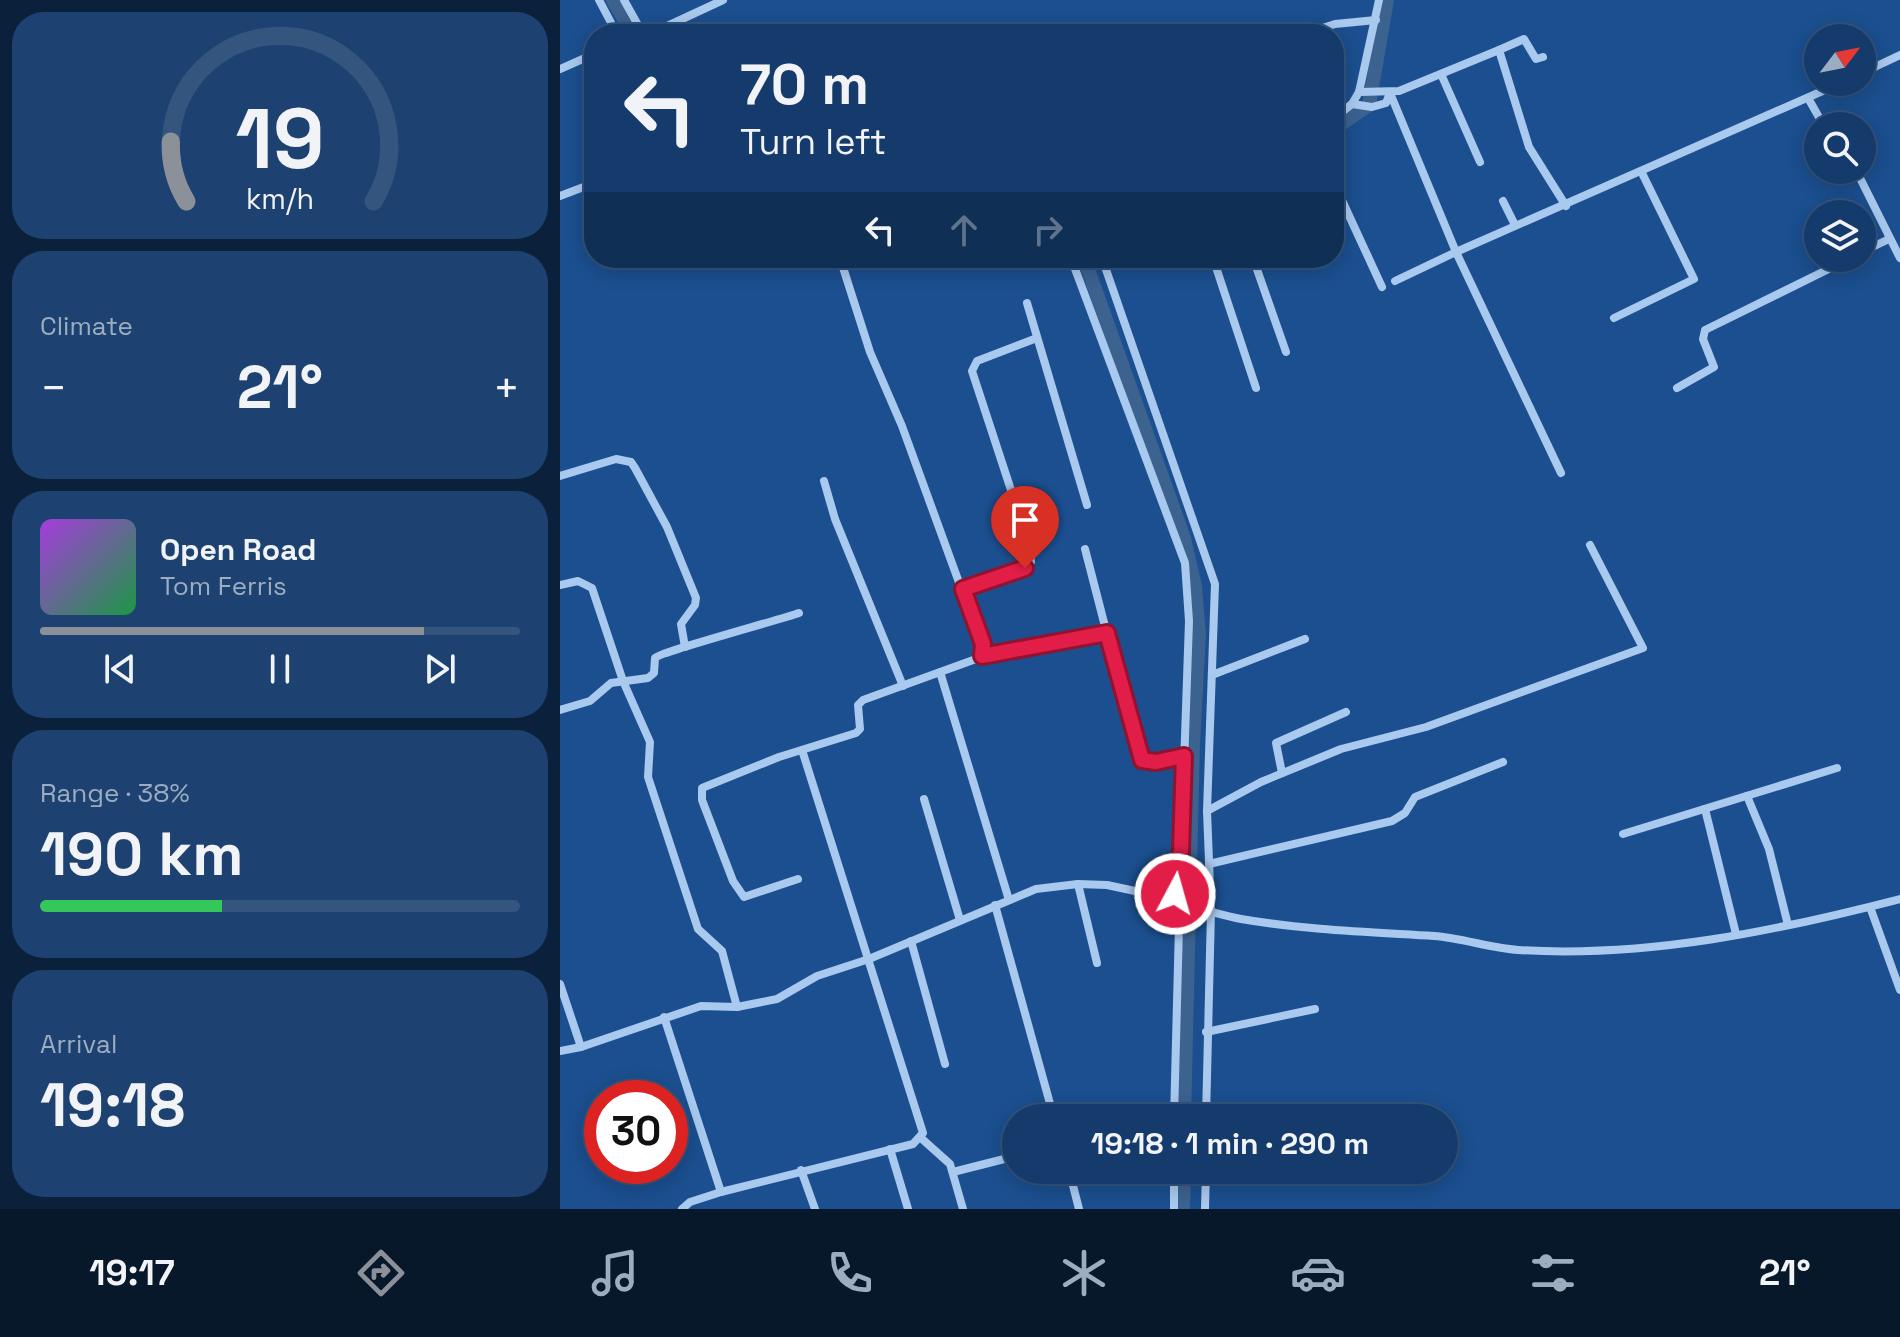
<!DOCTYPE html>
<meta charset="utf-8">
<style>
:root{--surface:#143b6b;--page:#1d4271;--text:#f1f3f6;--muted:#9dadc1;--line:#33557e;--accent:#8c9099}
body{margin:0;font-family:"Space Grotesk",sans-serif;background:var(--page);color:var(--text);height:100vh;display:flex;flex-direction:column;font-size:30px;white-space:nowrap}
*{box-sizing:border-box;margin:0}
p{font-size:26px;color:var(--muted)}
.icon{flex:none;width:44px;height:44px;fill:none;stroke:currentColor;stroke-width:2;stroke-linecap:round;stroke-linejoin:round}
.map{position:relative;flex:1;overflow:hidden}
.side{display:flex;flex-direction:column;gap:12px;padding:12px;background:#0b203b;width:560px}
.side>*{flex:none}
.guide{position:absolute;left:24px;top:24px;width:760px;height:244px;border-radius:32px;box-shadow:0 4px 20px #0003,0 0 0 2px var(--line);background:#143b6b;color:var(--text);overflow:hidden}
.needle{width:52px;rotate:58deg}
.fabs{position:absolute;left:1244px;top:24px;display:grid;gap:16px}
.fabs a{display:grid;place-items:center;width:72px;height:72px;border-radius:50%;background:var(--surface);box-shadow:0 4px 20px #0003,0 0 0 2px var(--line);font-size:40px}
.speed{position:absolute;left:24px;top:1080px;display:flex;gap:16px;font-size:40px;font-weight:700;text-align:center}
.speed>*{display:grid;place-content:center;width:104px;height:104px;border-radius:50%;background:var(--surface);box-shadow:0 4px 20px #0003,0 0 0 2px var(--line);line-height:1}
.speed .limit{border:12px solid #d22;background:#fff;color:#111}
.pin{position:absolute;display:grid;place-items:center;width:68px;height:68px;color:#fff;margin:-82px -34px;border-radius:50% 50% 50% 0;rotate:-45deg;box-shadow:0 0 8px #0007}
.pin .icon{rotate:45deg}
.me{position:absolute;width:88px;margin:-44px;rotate:6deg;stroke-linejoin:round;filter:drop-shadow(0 0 6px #0008)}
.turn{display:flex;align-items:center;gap:28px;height:168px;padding:0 24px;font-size:36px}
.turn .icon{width:104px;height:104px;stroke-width:2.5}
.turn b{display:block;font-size:56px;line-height:68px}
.lanes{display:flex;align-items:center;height:76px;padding:0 24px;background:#0003;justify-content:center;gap:40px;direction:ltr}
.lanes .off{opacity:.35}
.big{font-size:60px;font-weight:600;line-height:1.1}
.side .card{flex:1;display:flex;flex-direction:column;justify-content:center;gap:12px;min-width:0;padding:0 28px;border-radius:32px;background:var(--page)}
.side .dial{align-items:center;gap:0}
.dial svg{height:208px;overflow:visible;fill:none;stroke:var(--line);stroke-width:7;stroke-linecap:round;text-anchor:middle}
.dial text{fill:var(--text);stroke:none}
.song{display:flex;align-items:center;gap:24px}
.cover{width:96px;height:96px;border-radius:12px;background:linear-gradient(135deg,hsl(280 70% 55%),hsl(140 70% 35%))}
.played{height:8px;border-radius:4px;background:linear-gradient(90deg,var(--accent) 80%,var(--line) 80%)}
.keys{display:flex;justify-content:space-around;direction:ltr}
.heat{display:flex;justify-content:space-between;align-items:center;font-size:44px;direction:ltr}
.charge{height:12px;border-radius:6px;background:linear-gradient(90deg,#34c759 38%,var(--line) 0)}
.trip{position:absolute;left:442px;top:1104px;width:456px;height:80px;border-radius:40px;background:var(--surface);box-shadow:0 4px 20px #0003,0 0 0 2px var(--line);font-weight:600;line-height:80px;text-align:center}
.menu{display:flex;height:128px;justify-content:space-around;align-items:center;background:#08182b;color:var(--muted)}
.menu .icon{width:56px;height:56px}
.menu .on{color:var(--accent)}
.menu b{font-size:36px;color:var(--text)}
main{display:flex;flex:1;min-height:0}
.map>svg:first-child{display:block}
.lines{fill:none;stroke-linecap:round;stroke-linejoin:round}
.canal{stroke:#3c6290;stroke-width:14}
.street{stroke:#a9c9ee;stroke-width:8}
.route-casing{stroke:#92132f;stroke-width:20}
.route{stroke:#e11d48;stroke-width:14}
</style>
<main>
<section class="side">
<div class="card dial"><svg viewBox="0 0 100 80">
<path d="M14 69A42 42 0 1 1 86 69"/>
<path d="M14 69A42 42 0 0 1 8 46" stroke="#8c9099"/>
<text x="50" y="56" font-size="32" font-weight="700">19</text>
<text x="50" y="72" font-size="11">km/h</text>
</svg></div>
<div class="card"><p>Climate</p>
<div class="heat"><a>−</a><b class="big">21°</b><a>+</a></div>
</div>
<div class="card">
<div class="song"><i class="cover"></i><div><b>Open Road</b><p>Tom Ferris</p></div></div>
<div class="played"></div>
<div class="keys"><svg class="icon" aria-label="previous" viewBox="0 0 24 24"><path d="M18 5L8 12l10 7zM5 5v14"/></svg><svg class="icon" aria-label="pause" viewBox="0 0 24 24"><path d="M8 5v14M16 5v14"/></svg><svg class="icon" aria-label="next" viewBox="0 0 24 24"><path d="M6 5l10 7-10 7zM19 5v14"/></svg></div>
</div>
<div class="card"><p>Range · 38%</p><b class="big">190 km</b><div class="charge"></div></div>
<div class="card"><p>Arrival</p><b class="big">19:18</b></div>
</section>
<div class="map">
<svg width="1340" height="1209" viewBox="0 0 1340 1209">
<rect width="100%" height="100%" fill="#1b4f8f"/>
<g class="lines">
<g class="canal">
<path d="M53,0l20,34"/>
<path d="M774,129l35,-24 18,-105"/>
<path d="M524,258l100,280 11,48 4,48 -6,110 -9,374"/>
<path d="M623,1209l1,-39"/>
</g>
<g class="street">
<path d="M39,0l18,34"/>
<path d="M64,0l19,34"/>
<path d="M90,34l73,-34"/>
<path d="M744,34l31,-10 41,-4"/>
<path d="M939,50l25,-11 12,20 7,-2"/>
<path d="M0,69l34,-15"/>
<path d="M1302,73l38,-18"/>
<path d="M881,74l39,88"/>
<path d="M799,92l40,-1 100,-41 30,97 37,59"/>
<path d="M830,93l66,159 -61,29"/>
<path d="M1248,98l12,21 14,7"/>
<path d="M792,104l20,3 14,-4 4,-10"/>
<path d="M774,118l18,-14 7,-12 20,-92"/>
<path d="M1296,170l44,88"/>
<path d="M774,183l48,104"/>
<path d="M0,196l34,-13"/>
<path d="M943,201l12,24"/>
<path d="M1302,252l27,-13"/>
<path d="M542,258l113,326 -8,227 4,100 -5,207"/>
<path d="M653,258l43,130"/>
<path d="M693,258l33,94"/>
<path d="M467,303l60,202"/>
<path d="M1054,318l80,-39 -52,-106"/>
<path d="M1117,388l37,-21 -11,-28 2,-9 146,-72"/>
<path d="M1001,473l-105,-221 387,-170"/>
<path d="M0,476l56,-17 15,3 4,6 32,59 29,71 -1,7 -14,19 4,23"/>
<path d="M264,481l11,38 68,167"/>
<path d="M525,549l53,205 10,9 36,-7"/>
<path d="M0,585l18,-4 14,7 31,93 27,61 -2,35 50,152 24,22 15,56"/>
<path d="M403,589l62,-21 6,-6 -2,-17 -57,-174 5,-10 60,-23"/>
<path d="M422,656l125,-23"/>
<path d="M380,672l69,228"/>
<path d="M652,675l93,-36"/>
<path d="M0,710l30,-9 21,-18 37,-5 6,-5 1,-15c5,-6 124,-38 144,-45"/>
<path d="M722,773l-6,-30 70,-31"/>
<path d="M1187,796l22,53 19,76"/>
<path d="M364,799l36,121"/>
<path d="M1145,809l31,125"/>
<path d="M647,811l54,-29 80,-33 85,-22 217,-79 -53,-103"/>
<path d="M1063,834l214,-66"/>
<path d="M649,864l183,-43 13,-8 10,-16 88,-35"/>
<path d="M238,879l-54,18 -11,-16 -31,-81v-12l77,-31 77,-24 4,-4 -2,-24 5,-5 113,-41 8,-8 -82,-225 -32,-74 -30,-94"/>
<path d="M518,884l19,79"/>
<path d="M435,905l59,213"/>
<path d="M616,905c23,2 43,10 65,14 64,11 128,13 193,17 28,2 56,12 84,14 129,8 258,-19 382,-51"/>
<path d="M1310,907l30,83"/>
<path d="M351,941l34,123"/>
<path d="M0,984l21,63"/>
<path d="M104,1017l57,175"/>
<path d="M646,1032l109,-23"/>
<path d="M0,1051l21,-4 120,-41 36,1 40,-8 40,-23 52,-17 167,-70 42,-5 29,1 56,12 12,-3 5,-13 9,-260 -4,-58 -114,-305"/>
<path d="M614,1118l5,-192 -3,-23"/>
<path d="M764,1118l20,-6"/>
<path d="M361,1138l29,26 13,45"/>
<path d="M330,1149l18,60"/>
<path d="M241,1170l14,39"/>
<path d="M509,1170l10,39"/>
<path d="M393,1172l63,-16"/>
<path d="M122,1209l8,-7 31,-10 192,-48 10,-11 -121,-383"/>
<path d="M614,1209v-39"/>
<path d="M645,1209l1,-39"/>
</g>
</g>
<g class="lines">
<defs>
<path id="route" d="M465,568l-62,21 20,55 -1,12 125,-23 35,127 14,2 28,-6 -4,125 -5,13"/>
</defs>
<use href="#route" class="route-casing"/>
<use href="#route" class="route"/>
</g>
</svg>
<div class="fabs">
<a><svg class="needle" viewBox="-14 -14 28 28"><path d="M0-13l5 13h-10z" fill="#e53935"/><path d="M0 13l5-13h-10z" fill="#9dadc1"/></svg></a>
<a><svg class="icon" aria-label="search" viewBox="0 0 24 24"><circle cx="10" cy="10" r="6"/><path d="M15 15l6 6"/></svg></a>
<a><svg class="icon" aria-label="layers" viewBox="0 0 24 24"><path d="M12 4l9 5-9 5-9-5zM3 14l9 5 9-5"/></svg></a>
</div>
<div class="speed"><div class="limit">30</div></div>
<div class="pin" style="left:465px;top:568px;background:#d93025"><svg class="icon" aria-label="arrive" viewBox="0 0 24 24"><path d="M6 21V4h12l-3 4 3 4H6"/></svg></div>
<svg class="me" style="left:615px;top:894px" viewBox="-20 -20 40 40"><circle r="17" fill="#e11d48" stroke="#fff" stroke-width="3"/><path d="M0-11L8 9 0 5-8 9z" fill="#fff"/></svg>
<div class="trip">19:18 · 1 min · 290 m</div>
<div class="guide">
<div class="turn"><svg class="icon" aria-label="left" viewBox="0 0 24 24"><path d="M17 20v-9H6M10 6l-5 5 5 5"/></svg><div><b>70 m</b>Turn left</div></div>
<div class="lanes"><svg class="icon" aria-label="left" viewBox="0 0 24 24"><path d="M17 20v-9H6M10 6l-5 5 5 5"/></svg><svg class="icon off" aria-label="ahead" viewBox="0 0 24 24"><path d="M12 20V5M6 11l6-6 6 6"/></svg><svg class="icon off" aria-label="right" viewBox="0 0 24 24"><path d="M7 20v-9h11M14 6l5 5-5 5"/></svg></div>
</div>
</div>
</main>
<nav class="menu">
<b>19:17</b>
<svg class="icon on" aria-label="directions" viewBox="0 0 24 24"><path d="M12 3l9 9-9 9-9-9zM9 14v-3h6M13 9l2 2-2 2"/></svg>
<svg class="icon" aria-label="music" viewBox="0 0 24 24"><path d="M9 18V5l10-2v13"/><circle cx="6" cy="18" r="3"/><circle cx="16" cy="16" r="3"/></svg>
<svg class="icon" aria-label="phone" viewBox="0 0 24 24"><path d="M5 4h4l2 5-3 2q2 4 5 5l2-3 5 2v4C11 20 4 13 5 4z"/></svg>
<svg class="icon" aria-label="climate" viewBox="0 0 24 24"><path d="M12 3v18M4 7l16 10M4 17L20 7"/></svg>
<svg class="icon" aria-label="car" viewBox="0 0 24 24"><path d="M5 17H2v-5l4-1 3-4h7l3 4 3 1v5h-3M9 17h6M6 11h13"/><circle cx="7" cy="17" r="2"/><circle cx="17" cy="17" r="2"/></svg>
<svg class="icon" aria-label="filters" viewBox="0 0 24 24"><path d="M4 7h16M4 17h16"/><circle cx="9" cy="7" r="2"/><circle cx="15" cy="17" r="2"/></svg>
<b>21°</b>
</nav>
